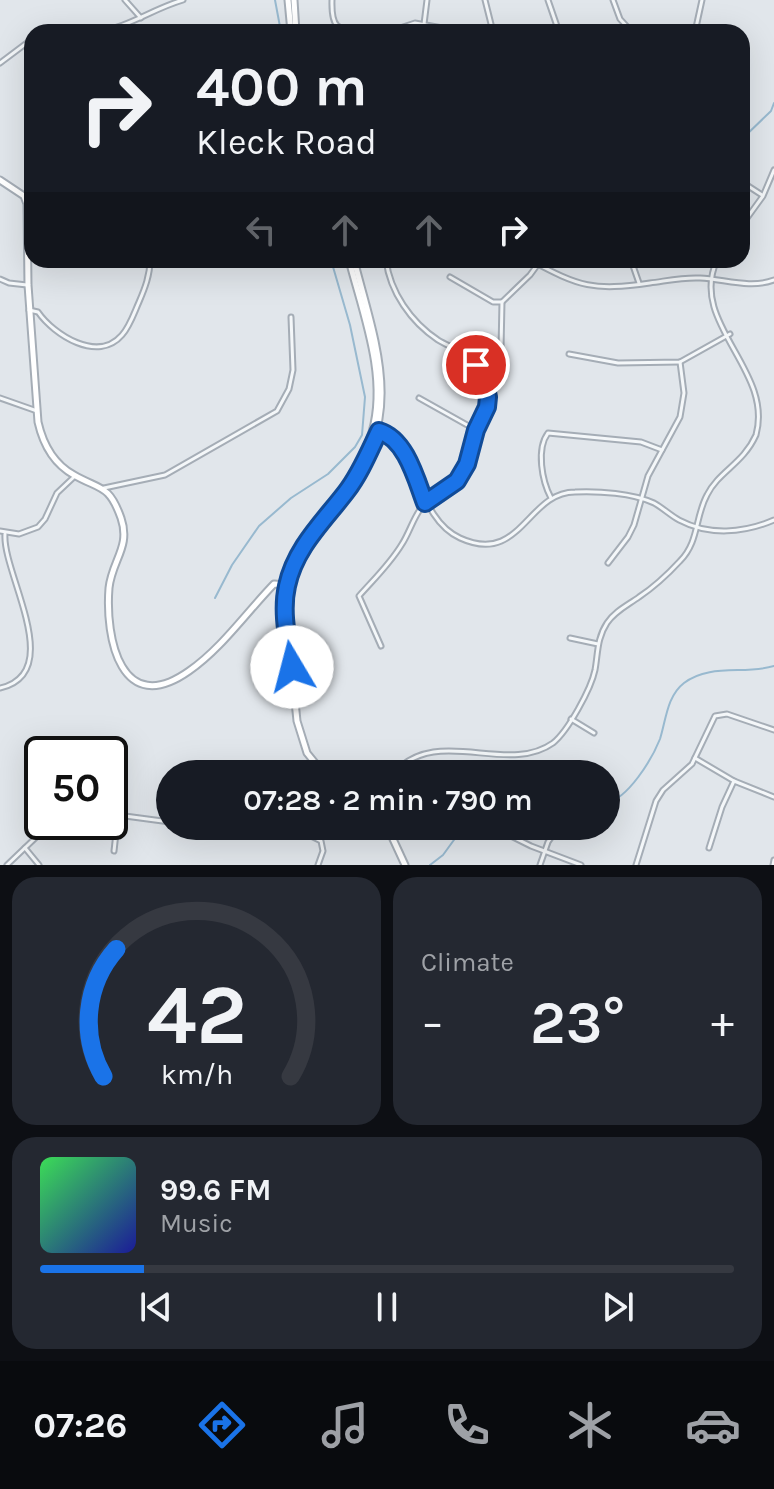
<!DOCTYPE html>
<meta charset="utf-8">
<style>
:root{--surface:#171b24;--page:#242831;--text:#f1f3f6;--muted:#9ea1a6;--line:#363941;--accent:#1a73e8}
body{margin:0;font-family:Karla,sans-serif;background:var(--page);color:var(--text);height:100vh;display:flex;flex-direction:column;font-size:30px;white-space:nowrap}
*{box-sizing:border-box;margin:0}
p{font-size:26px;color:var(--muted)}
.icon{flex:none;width:44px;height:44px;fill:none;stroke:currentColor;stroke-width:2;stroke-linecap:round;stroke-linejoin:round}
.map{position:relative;height:865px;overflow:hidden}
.panel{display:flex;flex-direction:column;gap:12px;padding:12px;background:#0d0f14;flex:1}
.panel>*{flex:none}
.banner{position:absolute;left:24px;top:24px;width:726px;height:244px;border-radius:24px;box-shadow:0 8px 32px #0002;background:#171b24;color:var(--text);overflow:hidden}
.speed{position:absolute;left:24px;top:736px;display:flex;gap:16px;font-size:40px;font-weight:700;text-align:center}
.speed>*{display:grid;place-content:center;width:104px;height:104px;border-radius:50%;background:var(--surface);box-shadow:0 8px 32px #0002;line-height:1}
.speed .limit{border:4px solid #111;border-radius:12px;background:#fff;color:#111}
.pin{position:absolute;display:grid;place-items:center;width:68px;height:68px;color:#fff;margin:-34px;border:4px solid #fff;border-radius:50%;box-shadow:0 2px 8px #0007}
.me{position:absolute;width:88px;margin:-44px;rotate:352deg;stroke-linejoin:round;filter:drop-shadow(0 0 6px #0008)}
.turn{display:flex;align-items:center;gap:28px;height:168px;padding:0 40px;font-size:36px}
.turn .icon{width:104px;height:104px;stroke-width:2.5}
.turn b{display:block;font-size:56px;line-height:68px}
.lanes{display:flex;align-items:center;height:76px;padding:0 40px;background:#0003;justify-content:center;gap:40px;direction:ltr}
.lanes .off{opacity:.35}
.big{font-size:60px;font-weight:600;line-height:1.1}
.panel .card{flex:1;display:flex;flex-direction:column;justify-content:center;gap:12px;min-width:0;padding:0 28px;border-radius:24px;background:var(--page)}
.panel .dial{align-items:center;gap:0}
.dial svg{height:208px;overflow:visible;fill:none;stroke:var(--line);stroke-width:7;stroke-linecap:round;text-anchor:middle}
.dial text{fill:var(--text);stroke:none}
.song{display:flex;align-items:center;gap:24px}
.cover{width:96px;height:96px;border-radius:12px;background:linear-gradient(135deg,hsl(130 70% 55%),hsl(240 70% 35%))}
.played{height:8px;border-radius:4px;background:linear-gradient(90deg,var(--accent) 15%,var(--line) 15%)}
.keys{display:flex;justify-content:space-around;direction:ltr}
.heat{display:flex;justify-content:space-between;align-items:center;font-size:44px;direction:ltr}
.panel .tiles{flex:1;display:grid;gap:12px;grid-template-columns:1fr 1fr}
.card:last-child{grid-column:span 2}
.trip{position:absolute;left:156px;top:760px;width:464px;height:80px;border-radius:40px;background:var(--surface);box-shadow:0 8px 32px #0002;font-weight:600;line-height:80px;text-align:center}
.tab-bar{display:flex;height:128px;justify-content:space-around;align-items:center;background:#090b0e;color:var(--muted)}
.tab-bar .icon{width:56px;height:56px}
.tab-bar .current{color:var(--accent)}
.tab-bar b{font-size:36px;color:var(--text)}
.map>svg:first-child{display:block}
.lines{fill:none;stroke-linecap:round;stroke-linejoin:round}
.stream{stroke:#98b9cf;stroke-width:2}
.street-casing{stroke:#a5adb6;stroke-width:7}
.secondary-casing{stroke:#a5adb6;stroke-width:9}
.street{stroke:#f4f7f9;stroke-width:3}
.secondary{stroke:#fff;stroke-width:5}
.route-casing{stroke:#114b97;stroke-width:20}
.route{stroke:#1a73e8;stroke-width:14}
</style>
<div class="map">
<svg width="774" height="865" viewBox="0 0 774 865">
<rect width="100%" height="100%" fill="#e1e6eb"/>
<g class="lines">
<g class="stream">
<path d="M275,0l6,32"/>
<path d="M742,139l29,-28 3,-8"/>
<path d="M215,598l17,-33 27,-39 32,-28 37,-24 27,-27 7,-12 3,-38 -15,-72 -19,-65"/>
<path d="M606,803c22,-4 46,-44 54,-64 6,-19 7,-43 24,-56 26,-20 61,-8 90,-17"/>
<path d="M430,865l13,-10 16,-22 24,-7"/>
</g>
<defs>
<g id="street">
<path d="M125,0l16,18"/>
<path d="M332,0c-1,32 7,29 36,32"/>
<path d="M485,0l8,32"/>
<path d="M548,0l11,32"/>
<path d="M613,0l7,19 12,13"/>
<path d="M424,24l3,-24"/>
<path d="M51,32h21"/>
<path d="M95,32c33,-4 57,-23 88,-32"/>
<path d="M388,32l27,-9 49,9"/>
<path d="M695,32l7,-32"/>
<path d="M0,63l32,-24"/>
<path d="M742,182l20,13"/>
<path d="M742,225l21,-29 11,-26"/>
<path d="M530,260c50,27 63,31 120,23 16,-2 33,-6 50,-5 24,1 50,11 74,2"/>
<path d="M631,260l8,23"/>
<path d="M450,277l43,25h9l28,-27 8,-11"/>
<path d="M0,279l9,4 18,2"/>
<path d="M502,302l-1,47 5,16"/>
<path d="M29,310l9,2c16,23 60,51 84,23 8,-9 12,-22 17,-33 6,-14 11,-27 11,-42"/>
<path d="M569,354l49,9 62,-1 50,-28"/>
<path d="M0,398l37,13"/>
<path d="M419,398l57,32"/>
<path d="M377,431c43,12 37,86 83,107 61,28 67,-46 115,-46 24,-1 57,1 79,11 9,5 16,12 25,17 30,16 65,13 95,0"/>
<path d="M104,488l61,-13 112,-64 12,-22 4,-19 -2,-53"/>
<path d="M551,498c-9,-17 -15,-49 -3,-65l93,9 21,8"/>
<path d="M0,531l19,3 19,-7 7,-8 12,-26 18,-17"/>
<path d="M608,563l20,-26 6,-12 14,-49 32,-59 4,-24 -4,-31"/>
<path d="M570,638l28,6"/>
<path d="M381,646l-22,-50c15,-17 31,-32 43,-52 8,-12 13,-32 24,-42 9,-8 22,-11 30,-20 14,-15 13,-34 20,-52 10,-27 22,-47 -6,-72 -10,-8 -22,-12 -32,-18 -27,-18 -48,-48 -52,-80"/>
<path d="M0,688c67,-15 2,-115 5,-154"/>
<path d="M571,719l23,14"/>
<path d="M695,758l39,23 40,16"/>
<path d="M393,774c43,-50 114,2 160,-31 15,-12 38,-54 42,-73 3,-17 2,-32 12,-47 8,-12 21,-18 32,-26 15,-10 29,-23 41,-36 19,-19 15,-44 27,-66 12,-24 36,-31 49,-60 18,-65 -68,-112 -39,-175"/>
<path d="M110,814l60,8"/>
<path d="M195,826c40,5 91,-5 126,15l2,10 -5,14"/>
<path d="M491,826l40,20 50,19"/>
<path d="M25,848l14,17"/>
<path d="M709,848l13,-41 12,-26"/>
<path d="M114,851l4,-36"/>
<path d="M7,865l45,-43"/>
<path d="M540,865l8,-23 10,-14"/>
<path d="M636,865l20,-64 7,-11 29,-26 23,-48 12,-2 47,16"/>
<path d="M773,865l1,-5"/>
</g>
<g id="secondary">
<path d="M288,0l3,32"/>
<path d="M294,0l2,32"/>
<path d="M0,180l24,16 3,8 1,81 10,137c5,22 16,42 36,53 26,15 35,9 47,43 10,29 -9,42 -12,70 -4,50 12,131 80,83 32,-22 57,-58 85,-87l13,1"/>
<path d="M345,489c10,-18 21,-37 27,-57 16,-55 -9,-118 -23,-172"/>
<path d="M324,774l-17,-21 -10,-32 -12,-118c4,-46 33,-75 60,-110 61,-77 31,-148 9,-233"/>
<path d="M387,826l18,39"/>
</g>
</defs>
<use href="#street" class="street-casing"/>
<use href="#secondary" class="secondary-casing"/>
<use href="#street" class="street"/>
<use href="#secondary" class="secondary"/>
</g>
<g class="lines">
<defs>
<path id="route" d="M292,667c-4,-26 -11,-55 -5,-81 8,-38 36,-64 59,-94 14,-18 23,-40 33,-61 27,8 37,48 46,72l32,-22 10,-17 9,-34 11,-23 1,-10 -3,-14 -9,-18"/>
</defs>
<use href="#route" class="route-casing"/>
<use href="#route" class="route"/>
</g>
</svg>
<div class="speed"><div class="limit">50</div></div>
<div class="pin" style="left:476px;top:365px;background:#d93025"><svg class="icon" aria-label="arrive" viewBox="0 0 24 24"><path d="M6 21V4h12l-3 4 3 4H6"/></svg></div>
<svg class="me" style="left:292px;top:667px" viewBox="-20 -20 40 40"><circle r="19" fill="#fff"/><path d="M0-13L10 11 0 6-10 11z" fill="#1a73e8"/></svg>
<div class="trip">07:28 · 2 min · 790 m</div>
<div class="banner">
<div class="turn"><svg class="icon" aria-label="right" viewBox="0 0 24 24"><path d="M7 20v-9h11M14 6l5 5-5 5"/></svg><div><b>400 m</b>Kleck Road</div></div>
<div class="lanes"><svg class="icon off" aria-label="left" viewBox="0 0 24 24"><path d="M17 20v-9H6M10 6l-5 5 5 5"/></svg><svg class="icon off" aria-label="ahead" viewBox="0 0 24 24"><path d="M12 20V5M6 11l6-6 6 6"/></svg><svg class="icon off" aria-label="ahead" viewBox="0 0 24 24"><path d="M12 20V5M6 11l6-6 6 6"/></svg><svg class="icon" aria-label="right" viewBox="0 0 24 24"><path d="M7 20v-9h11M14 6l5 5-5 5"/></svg></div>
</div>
</div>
<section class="panel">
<div class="tiles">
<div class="card dial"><svg viewBox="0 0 100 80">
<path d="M14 69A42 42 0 1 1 86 69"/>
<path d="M14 69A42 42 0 0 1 19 20" stroke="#1a73e8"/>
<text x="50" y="56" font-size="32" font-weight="700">42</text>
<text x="50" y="72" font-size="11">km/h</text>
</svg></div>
<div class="card"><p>Climate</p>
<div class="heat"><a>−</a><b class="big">23°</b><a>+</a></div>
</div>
<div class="card">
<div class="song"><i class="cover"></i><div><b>99.6 FM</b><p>Music</p></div></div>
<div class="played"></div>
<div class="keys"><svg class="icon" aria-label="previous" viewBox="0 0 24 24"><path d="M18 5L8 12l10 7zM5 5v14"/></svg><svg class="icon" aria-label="pause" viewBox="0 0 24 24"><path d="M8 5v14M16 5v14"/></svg><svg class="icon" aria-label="next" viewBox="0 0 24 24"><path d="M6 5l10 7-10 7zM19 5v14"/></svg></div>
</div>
</div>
</section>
<nav class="tab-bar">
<b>07:26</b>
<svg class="icon current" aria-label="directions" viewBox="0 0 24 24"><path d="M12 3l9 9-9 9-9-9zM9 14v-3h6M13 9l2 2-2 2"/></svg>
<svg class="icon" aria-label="music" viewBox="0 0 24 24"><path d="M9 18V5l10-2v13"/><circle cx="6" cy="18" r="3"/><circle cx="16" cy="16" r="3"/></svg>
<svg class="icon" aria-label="phone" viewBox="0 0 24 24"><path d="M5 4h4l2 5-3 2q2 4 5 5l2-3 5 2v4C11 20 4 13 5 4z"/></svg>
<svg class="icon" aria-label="climate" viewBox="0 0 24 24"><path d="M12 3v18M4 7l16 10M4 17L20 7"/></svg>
<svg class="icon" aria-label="car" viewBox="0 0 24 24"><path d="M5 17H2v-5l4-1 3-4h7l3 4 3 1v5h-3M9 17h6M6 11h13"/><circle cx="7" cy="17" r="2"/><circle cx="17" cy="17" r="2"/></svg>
</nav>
